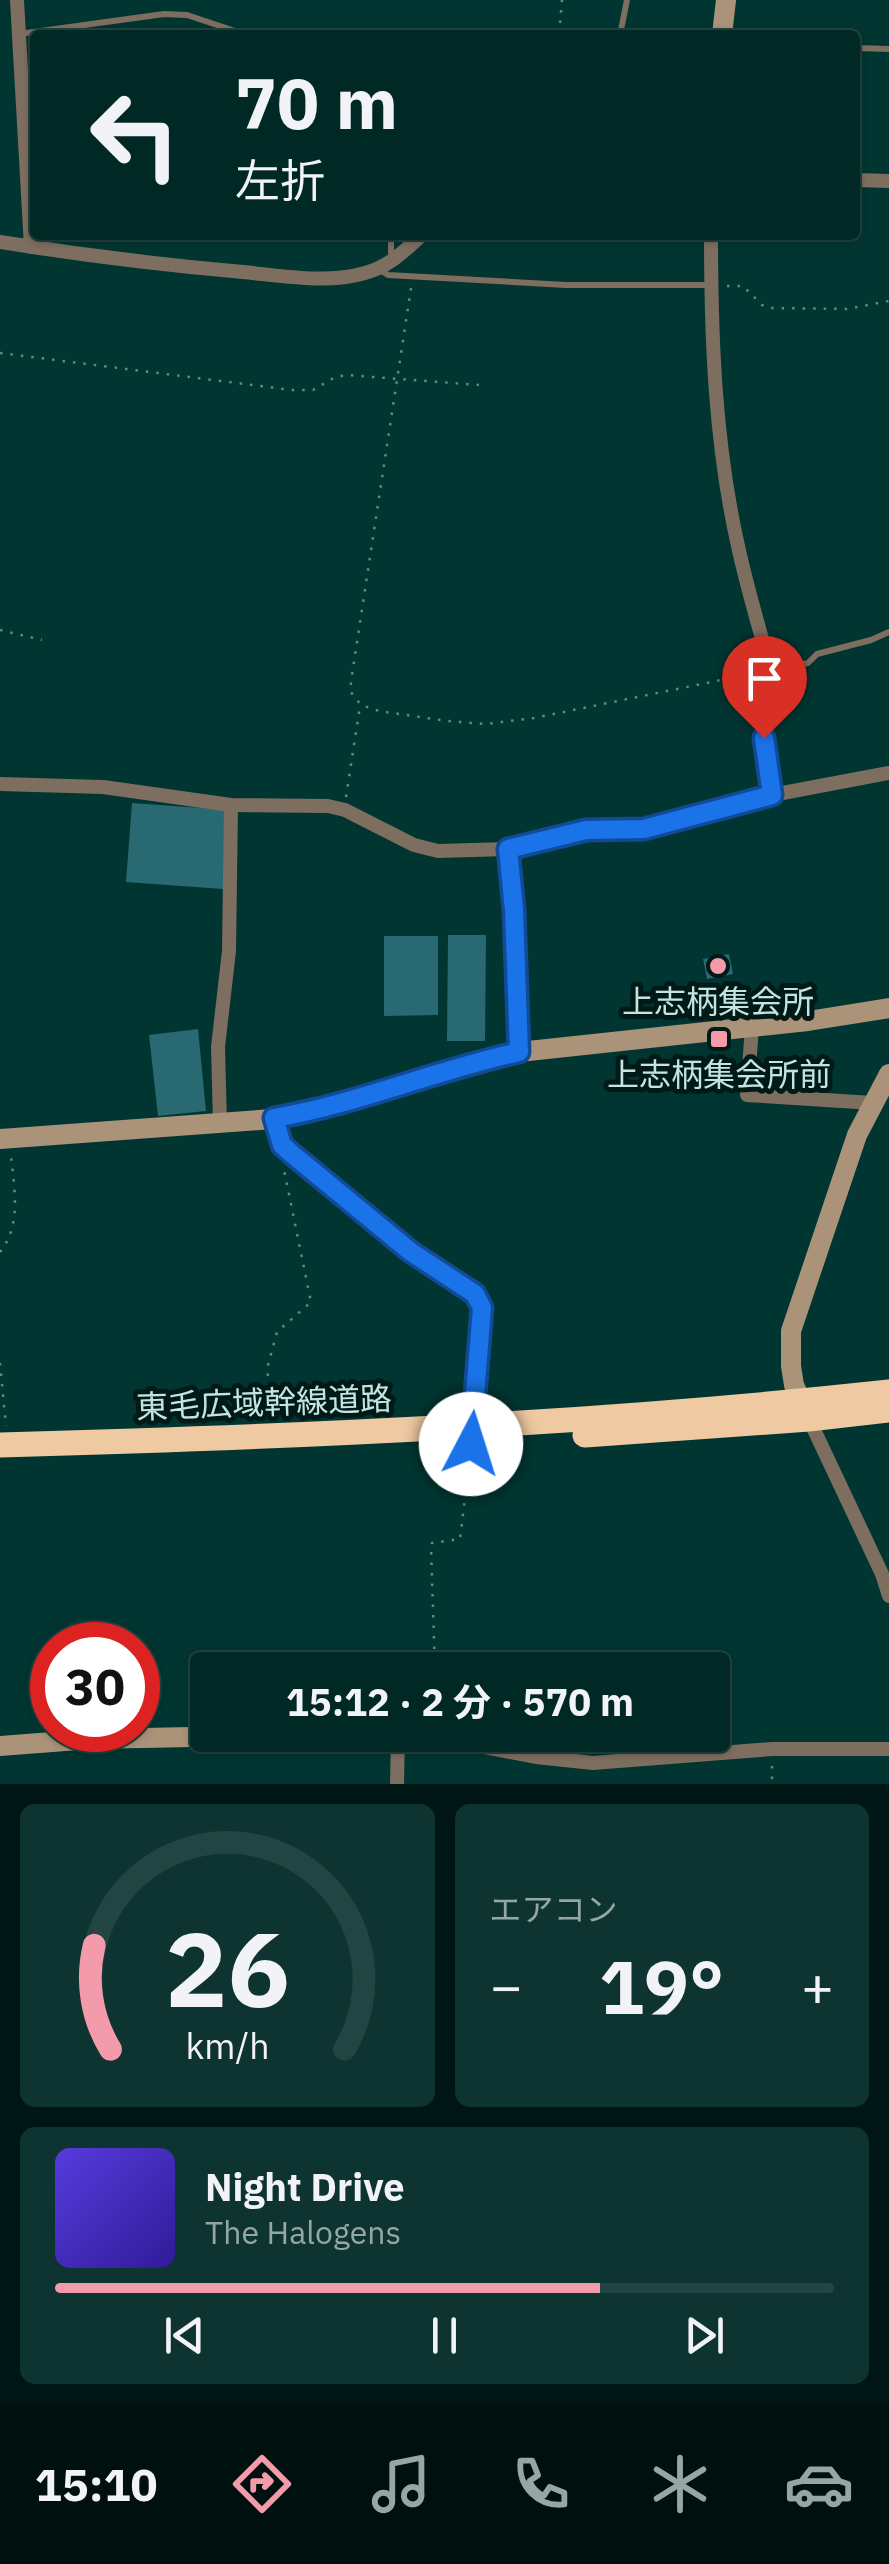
<!DOCTYPE html>
<html lang="ja">
<meta charset="utf-8">
<style>
:root{--surface:#002825;--page:#0e3432;--text:#f1f3f6;--muted:#95a6a7;--line:#224442;--accent:#f39aab}
body{margin:0;font-family:"IBM Plex Sans","Noto Sans JP",sans-serif;background:var(--page);color:var(--text);height:100vh;display:flex;flex-direction:column;font-size:38px;white-space:nowrap}
*{box-sizing:border-box;margin:0}
p{font-size:32px;color:var(--muted)}
.icon{flex:none;width:55px;height:55px;fill:none;stroke:currentColor;stroke-width:2;stroke-linecap:round;stroke-linejoin:round}
.map{position:relative;height:1784px;overflow:hidden}
.panel{display:flex;flex-direction:column;gap:20px;padding:20px;background:#001614;flex:1}
.panel>*{flex:none}
.top-card{position:absolute;left:30px;top:30px;width:830px;height:210px;border-radius:10px;box-shadow:0 2px 8px #0004,0 0 0 2px var(--line);background:#002825;color:var(--text);overflow:hidden}
.speed{position:absolute;left:30px;top:1622px;display:flex;gap:20px;font-size:50px;font-weight:700;text-align:center}
.speed>*{display:grid;place-content:center;width:130px;height:130px;border-radius:50%;background:var(--surface);box-shadow:0 2px 8px #0004,0 0 0 2px var(--line);line-height:1}
.speed .limit{border:15px solid #d22;background:#fff;color:#111}
.pin{position:absolute;display:grid;place-items:center;width:85px;height:85px;color:#fff;margin:-102px -42px;border-radius:50% 50% 50% 0;rotate:-45deg;box-shadow:0 0 10px #0007}
.pin .icon{rotate:45deg}
.me{position:absolute;width:110px;margin:-55px;rotate:5deg;stroke-linejoin:round;filter:drop-shadow(0 0 8px #0008)}
.turn{display:flex;align-items:center;gap:35px;height:210px;padding:0 40px;font-size:45px}
.turn .icon{width:130px;height:130px;stroke-width:2.5}
.turn b{display:block;font-size:70px;line-height:85px}
.big{font-size:75px;font-weight:700;line-height:1.1}
.panel .widget{flex:1;display:flex;flex-direction:column;justify-content:center;gap:15px;min-width:0;padding:0 35px;border-radius:15px;background:var(--page)}
.panel .dial{align-items:center;gap:0}
.dial svg{height:260px;overflow:visible;fill:none;stroke:var(--line);stroke-width:7;stroke-linecap:round;text-anchor:middle}
.dial text{fill:var(--text);stroke:none}
.song{display:flex;align-items:center;gap:30px}
.cover{width:120px;height:120px;border-radius:15px;background:linear-gradient(135deg,hsl(250 70% 55%),hsl(250 70% 35%))}
.played{height:10px;border-radius:5px;background:linear-gradient(90deg,var(--accent) 70%,var(--line) 70%)}
.keys{display:flex;justify-content:space-around;direction:ltr}
.heat{display:flex;justify-content:space-between;align-items:center;font-size:55px;direction:ltr}
.panel .tiles{flex:1;display:grid;gap:20px;grid-template-columns:1fr 1fr}
.widget:last-child{grid-column:span 2}
.trip{position:absolute;left:190px;top:1652px;width:540px;height:100px;border-radius:10px;background:var(--surface);box-shadow:0 2px 8px #0004,0 0 0 2px var(--line);font-weight:700;line-height:100px;text-align:center}
.tab-bar{display:flex;height:160px;justify-content:space-around;align-items:center;background:#00100f;color:var(--muted)}
.tab-bar .icon{width:70px;height:70px}
.tab-bar .selected{color:var(--accent)}
.tab-bar b{font-size:45px;color:var(--text)}
.map>svg:first-child{display:block}
.building{fill:#296972}
.lines{fill:none;stroke-linecap:round;stroke-linejoin:round}
.path{stroke:#608a86;stroke-width:2.5;stroke-dasharray:2.5 8;stroke-linecap:butt}
.lane{stroke:#7d6e5f;stroke-width:6}
.street{stroke:#7d6e5f;stroke-width:14}
.secondary{stroke:#ab937a;stroke-width:20}
.highway{stroke:#eec9a2;stroke-width:25}
.route-casing{stroke:#114b97;stroke-width:25}
.route{stroke:#1a73e8;stroke-width:18}
.poi-dot{fill:#f39aab;stroke:#011a18;stroke-width:4}
.labels{text-anchor:middle;dominant-baseline:central;stroke-width:10;stroke-linejoin:round;paint-order:stroke}
.poi-label{font-size:32px;fill:#c4e4e0;stroke:#011a18}
.street-label{font-size:32px;fill:#c4e4e0;stroke:#011a18}
</style>
<div class="map">
<svg width="889" height="1784" viewBox="0 0 889 1784">
<rect width="100%" height="100%" fill="#003531"/>
<g class="building">
<path d="M132,803l98,7 -7,79 -97,-7z"/>
<path d="M448,935h38l-1,106h-38z"/>
<path d="M384,936h54v79l-54,1z"/>
<path d="M729,954l4,20 -26,5 -4,-20z"/>
<path d="M198,1029l8,82 -48,5 -9,-81z"/>
</g>
<g class="lines">
<g class="path">
<path d="M560,23l2,-23"/>
<path d="M727,286h16l19,19 9,3 76,1 42,-8"/>
<path d="M411,288l-59,387 -2,16 11,14 18,6 68,10 39,3 48,-6 212,-43"/>
<path d="M0,353l292,37h21l22,-13 12,-2 132,10"/>
<path d="M0,630l42,10"/>
<path d="M346,797l14,-91"/>
<path d="M0,1252c22,-27 14,-65 11,-97"/>
<path d="M0,1363l6,63"/>
<path d="M267,1418l1,-53 9,-33 34,-30 -28,-137"/>
<path d="M435,1670l-4,-123 1,-4 28,-4 10,-82"/>
<path d="M772,1766v18"/>
</g>
<g class="lane">
<path d="M19,34l145,-20 23,1 60,20"/>
<path d="M520,35h46"/>
<path d="M620,35l7,-35"/>
<path d="M855,48l34,1"/>
<path d="M391,235v18l2,5"/>
<path d="M380,270l8,5 178,10h144"/>
<path d="M772,794l-16,-120 52,-11 9,-9 54,-14 18,-8"/>
</g>
<g class="street">
<path d="M17,0l14,247"/>
<path d="M855,180l34,1"/>
<path d="M711,235c0,104 4,209 27,311 9,42 22,84 33,126"/>
<path d="M0,242c81,13 162,23 243,30 40,4 84,12 122,1 24,-6 39,-22 57,-38"/>
<path d="M0,784l103,3 128,18 97,1 17,4 69,35 24,6 70,-2 78,-19 58,-1 128,-34 117,-22"/>
<path d="M508,849l6,60 5,143"/>
<path d="M752,1027l-5,68 126,8"/>
<path d="M273,1119l10,26 9,9 119,98 64,42 7,14 -11,136"/>
<path d="M220,1124l-2,-77 11,-96 2,-146"/>
<path d="M809,1419l73,155 7,22"/>
<path d="M397,1784l1,-48 86,11 52,10 57,6 179,-14h117"/>
</g>
<g class="secondary">
<path d="M722,35l4,-35"/>
<path d="M0,1139l273,-20 78,-18 142,-44 26,-5 289,-31 81,-13"/>
<path d="M806,1413l-12,-28 -3,-19v-35l66,-196 32,-61"/>
<path d="M329,1735l69,1"/>
<path d="M0,1746l91,-7 207,-4"/>
</g>
<g class="highway">
<path d="M585,1435l224,-16 80,-9"/>
<path d="M0,1445c296,-8 594,-21 889,-53"/>
</g>
</g>
<g class="lines">
<defs>
<path id="route" d="M471,1444l11,-136 -7,-14 -64,-42 -119,-98 -10,-9 -8,-27c83,-14 162,-48 245,-66l-5,-142 -6,-61 78,-19 58,-1 128,-34 -8,-57"/>
</defs>
<use href="#route" class="route-casing"/>
<use href="#route" class="route"/>
</g>
<g class="poi-dot">
<circle cx="718" cy="966" r="10"/>
<rect x="709" y="1029" width="20" height="20" rx="5"/>
</g>
<g class="labels">
<g class="poi-label">
<text x="718" y="1001">上志柄集会所</text>
<text x="719" y="1074">上志柄集会所前</text>
</g>
<g class="street-label">
<text transform="translate(264 1402) rotate(-2)">東毛広域幹線道路</text>
</g>
</g>
</svg>
<div class="speed"><div class="limit">30</div></div>
<div class="pin" style="left:764px;top:738px;background:#d93025"><svg class="icon" aria-label="arrive" viewBox="0 0 24 24"><path d="M6 21V4h12l-3 4 3 4H6"/></svg></div>
<svg class="me" style="left:471px;top:1444px" viewBox="-20 -20 40 40"><circle r="19" fill="#fff"/><path d="M0-13L10 11 0 6-10 11z" fill="#1a73e8"/></svg>
<div class="trip">15:12 · 2 分 · 570 m</div>
<div class="top-card">
<div class="turn"><svg class="icon" aria-label="left" viewBox="0 0 24 24"><path d="M17 20v-9H6M10 6l-5 5 5 5"/></svg><div><b>70 m</b>左折</div></div>
</div>
</div>
<section class="panel">
<div class="tiles">
<div class="widget dial"><svg viewBox="0 0 100 80">
<path d="M14 69A42 42 0 1 1 86 69"/>
<path d="M14 69A42 42 0 0 1 9 37" stroke="#f39aab"/>
<text x="50" y="56" font-size="32" font-weight="700">26</text>
<text x="50" y="72" font-size="11">km/h</text>
</svg></div>
<div class="widget"><p>エアコン</p>
<div class="heat"><a>−</a><b class="big">19°</b><a>+</a></div>
</div>
<div class="widget">
<div class="song"><i class="cover"></i><div><b>Night Drive</b><p>The Halogens</p></div></div>
<div class="played"></div>
<div class="keys"><svg class="icon" aria-label="previous" viewBox="0 0 24 24"><path d="M18 5L8 12l10 7zM5 5v14"/></svg><svg class="icon" aria-label="pause" viewBox="0 0 24 24"><path d="M8 5v14M16 5v14"/></svg><svg class="icon" aria-label="next" viewBox="0 0 24 24"><path d="M6 5l10 7-10 7zM19 5v14"/></svg></div>
</div>
</div>
</section>
<nav class="tab-bar">
<b>15:10</b>
<svg class="icon selected" aria-label="directions" viewBox="0 0 24 24"><path d="M12 3l9 9-9 9-9-9zM9 14v-3h6M13 9l2 2-2 2"/></svg>
<svg class="icon" aria-label="music" viewBox="0 0 24 24"><path d="M9 18V5l10-2v13"/><circle cx="6" cy="18" r="3"/><circle cx="16" cy="16" r="3"/></svg>
<svg class="icon" aria-label="phone" viewBox="0 0 24 24"><path d="M5 4h4l2 5-3 2q2 4 5 5l2-3 5 2v4C11 20 4 13 5 4z"/></svg>
<svg class="icon" aria-label="climate" viewBox="0 0 24 24"><path d="M12 3v18M4 7l16 10M4 17L20 7"/></svg>
<svg class="icon" aria-label="car" viewBox="0 0 24 24"><path d="M5 17H2v-5l4-1 3-4h7l3 4 3 1v5h-3M9 17h6M6 11h13"/><circle cx="7" cy="17" r="2"/><circle cx="17" cy="17" r="2"/></svg>
</nav>
